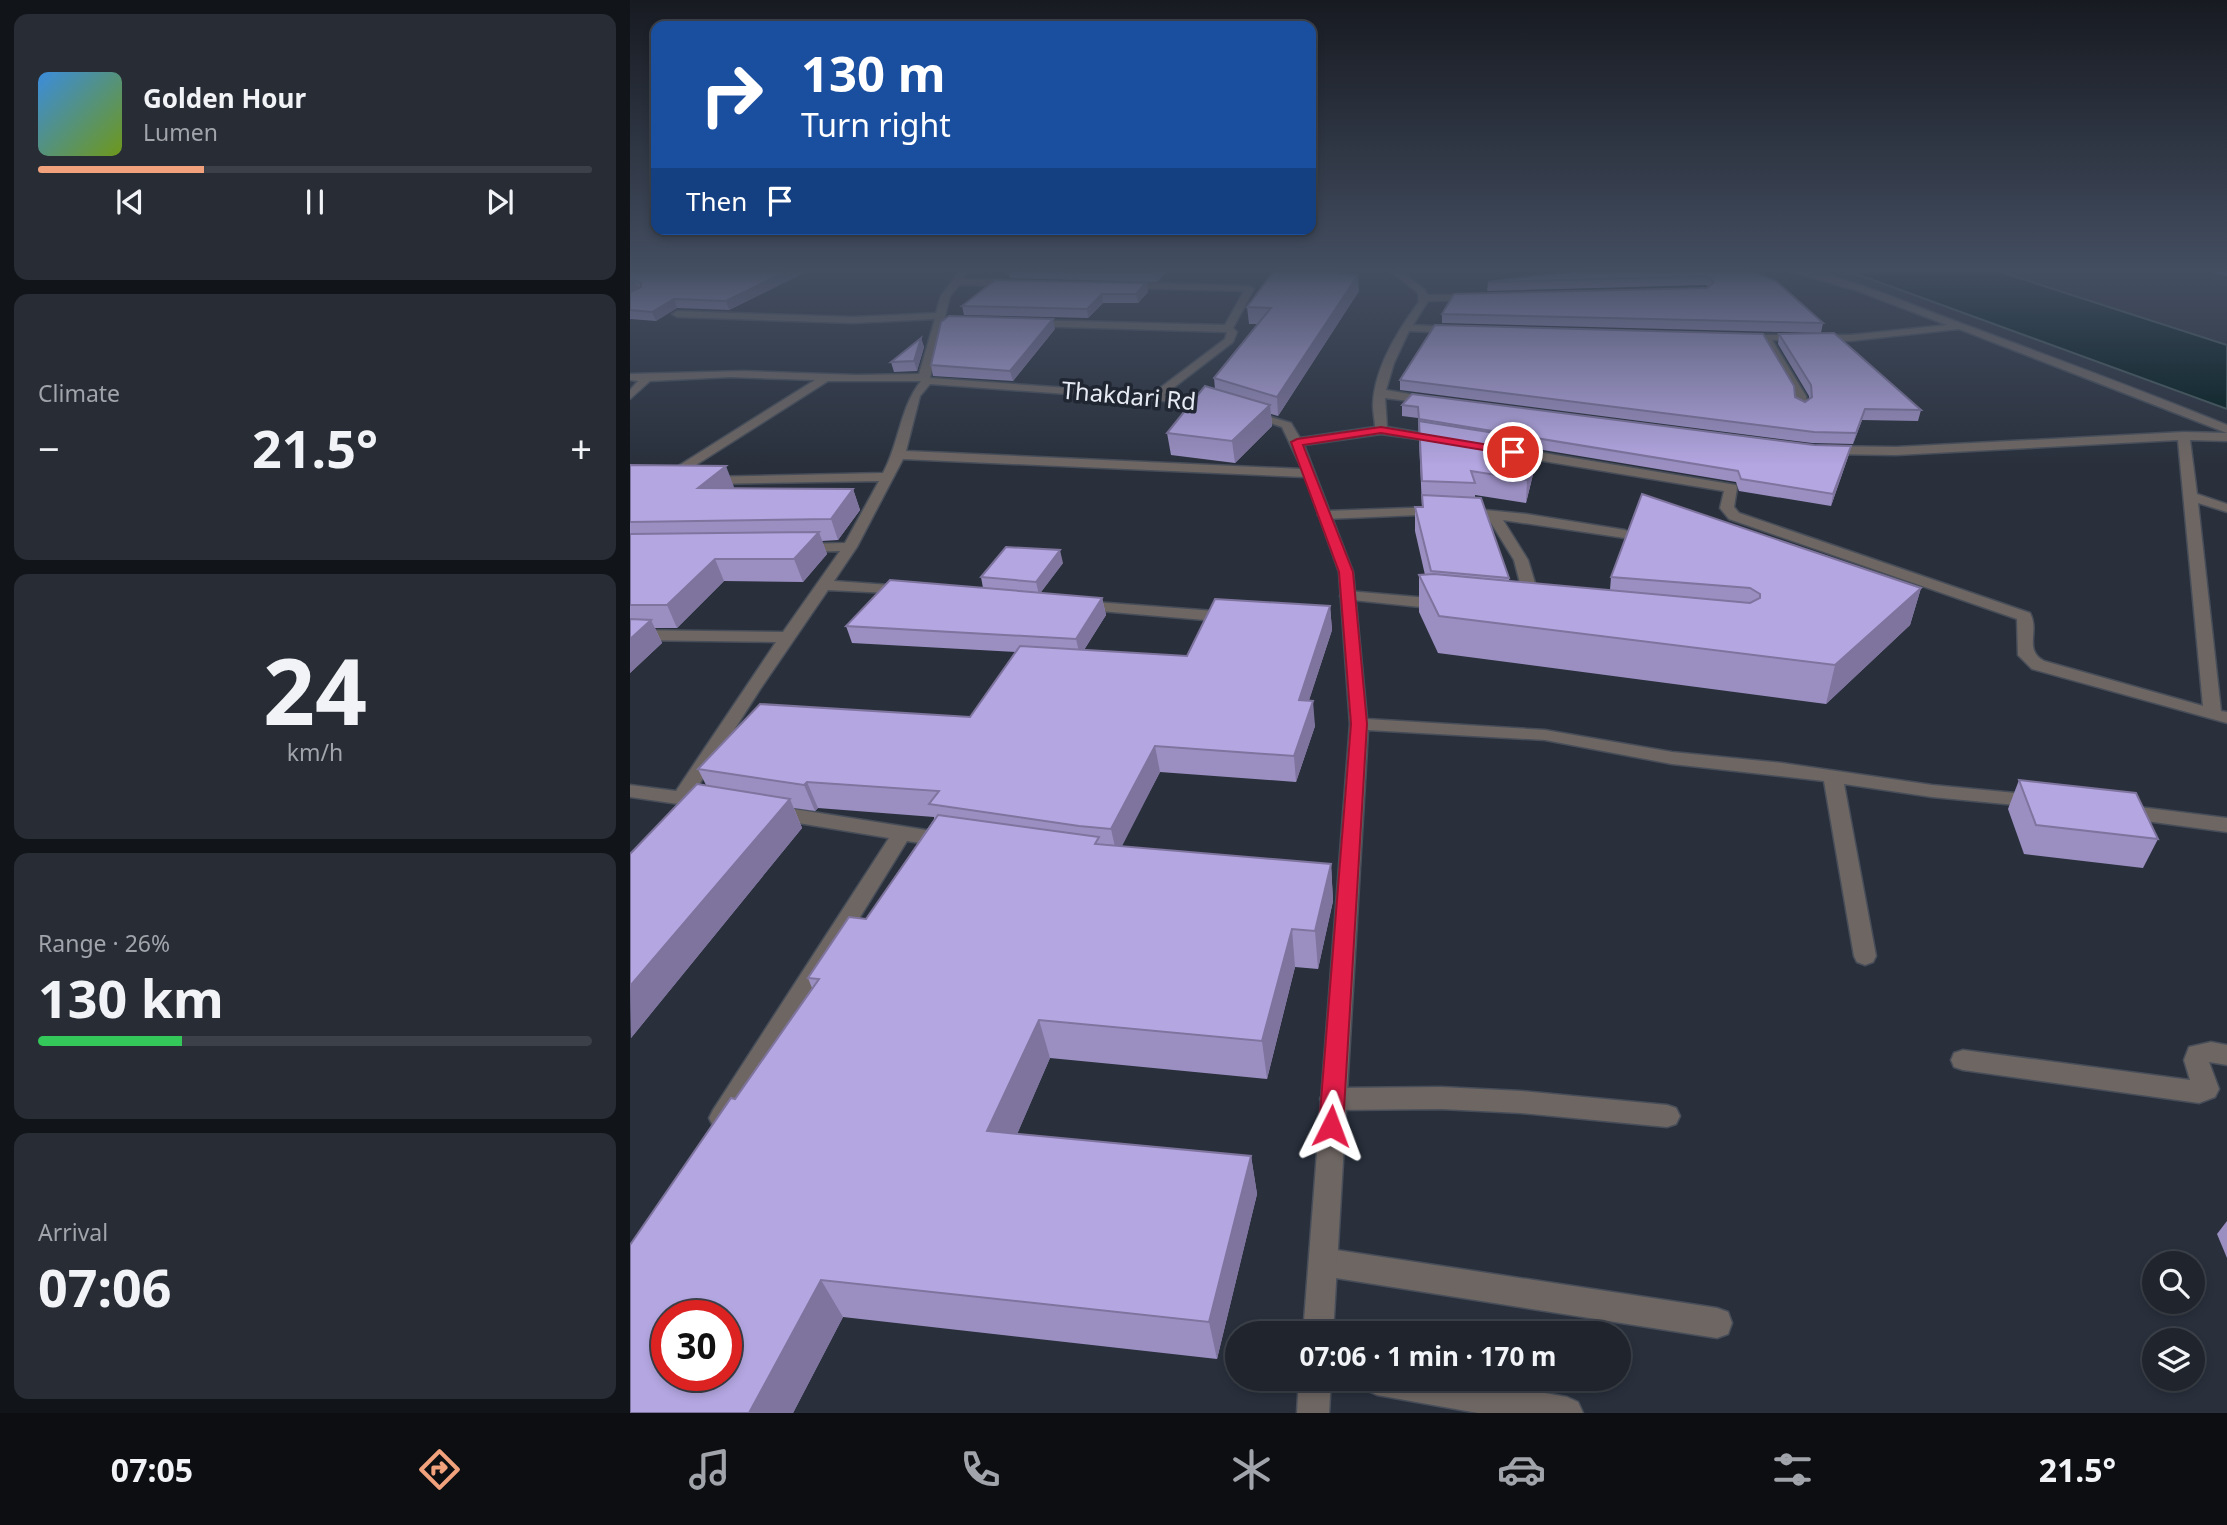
<!DOCTYPE html>
<meta charset="utf-8">
<style>
:root{--surface:#1f242d;--page:#272c35;--text:#f1f3f6;--muted:#a1a4aa;--line:#3c4149;--accent:#f1a17c}
body{margin:0;font-family:"Noto Sans",sans-serif;background:var(--page);color:var(--text);height:100vh;display:flex;flex-direction:column;font-size:26px;white-space:nowrap}
*{box-sizing:border-box;margin:0}
p{font-size:23px;color:var(--muted)}
.icon{flex:none;width:38px;height:38px;fill:none;stroke:currentColor;stroke-width:2;stroke-linecap:round;stroke-linejoin:round}
.map{position:relative;flex:1;overflow:hidden}
.drawer{display:flex;flex-direction:column;gap:14px;padding:14px;background:#111419;width:630px}
.drawer>*{flex:none}
.top-card{position:absolute;left:21px;top:21px;width:665px;height:214px;border-radius:14px;box-shadow:0 4px 10px #0003,0 0 0 2px var(--line);background:#1a4fa0;color:#fff;overflow:hidden}
.buttons{position:absolute;left:1512px;top:1251px;display:grid;gap:14px}
.buttons a{display:grid;place-items:center;width:63px;height:63px;border-radius:50%;background:var(--surface);box-shadow:0 4px 10px #0003,0 0 0 2px var(--line);font-size:35px}
.speed{position:absolute;left:21px;top:1300px;display:flex;gap:14px;font-size:35px;font-weight:700;text-align:center}
.speed>*{display:grid;place-content:center;width:91px;height:91px;border-radius:50%;background:var(--surface);box-shadow:0 4px 10px #0003,0 0 0 2px var(--line);line-height:1}
.speed .limit{border:10px solid #d22;background:#fff;color:#111}
.pin{position:absolute;display:grid;place-items:center;width:60px;height:60px;color:#fff;margin:-30px;border:4px solid #fff;border-radius:50%;box-shadow:0 2px 7px #0007}
.me{position:absolute;width:77px;margin:-38px;rotate:3deg;stroke-linejoin:round;filter:drop-shadow(0 0 5px #0008)}
.turn{display:flex;align-items:center;gap:24px;height:147px;padding:0 35px;font-size:32px}
.turn .icon{width:91px;height:91px;stroke-width:2.5}
.turn b{display:block;font-size:49px;line-height:60px}
.then{display:flex;align-items:center;height:66px;padding:0 35px;background:#0003;gap:14px;font-size:26px}
.big{font-size:52px;font-weight:700;line-height:1.1}
.drawer .tile{flex:1;display:flex;flex-direction:column;justify-content:center;gap:10px;min-width:0;padding:0 24px;border-radius:14px;background:var(--page)}
.drawer .dial{align-items:center;gap:0}
.dial b{font-size:91px;line-height:1}
.song{display:flex;align-items:center;gap:21px}
.cover{width:84px;height:84px;border-radius:10px;background:linear-gradient(135deg,hsl(210 70% 55%),hsl(80 70% 35%))}
.played{height:7px;border-radius:4px;background:linear-gradient(90deg,var(--accent) 30%,var(--line) 30%)}
.keys{display:flex;justify-content:space-around;direction:ltr}
.heat{display:flex;justify-content:space-between;align-items:center;font-size:38px;direction:ltr}
.charge{height:10px;border-radius:5px;background:linear-gradient(90deg,#34c759 26%,var(--line) 0)}
.trip{position:absolute;left:595px;top:1321px;width:406px;height:70px;border-radius:35px;background:var(--surface);box-shadow:0 4px 10px #0003,0 0 0 2px var(--line);font-weight:700;line-height:70px;text-align:center}
.dock{display:flex;height:112px;justify-content:space-around;align-items:center;background:#0c0e12;color:var(--muted)}
.dock .icon{width:49px;height:49px}
.dock .active{color:var(--accent)}
.dock b{font-size:32px;color:var(--text)}
main{display:flex;flex:1;min-height:0}
.map>svg:first-child{display:block}
.water{fill:#001b1c;stroke:#45595c;stroke-width:2}
.lines{fill:none;stroke-linecap:round;stroke-linejoin:round}
.service-casing{stroke:#474e59;stroke-width:3}
.minor-casing{stroke:#474e59;stroke-width:3}
.service{fill:#6e6663;fill-rule:evenodd}
.minor{fill:#6e6663;fill-rule:evenodd}
.wall{fill:#9b8fc2}
.shaded-wall{fill:#7e749e}
.building{fill:#b4a6e1;stroke:#7e749e;stroke-width:2;fill-rule:evenodd}
.route{fill:#e11d48;stroke:#92132f;stroke-width:2}
.labels{text-anchor:middle;dominant-baseline:central;stroke-width:7;stroke-linejoin:round;paint-order:stroke}
.street-label{font-size:24px;fill:#e6eaf3;stroke:#202632}
</style>
<main>
<section class="drawer">
<div class="tile">
<div class="song"><i class="cover"></i><div><b>Golden Hour</b><p>Lumen</p></div></div>
<div class="played"></div>
<div class="keys"><svg class="icon" aria-label="previous" viewBox="0 0 24 24"><path d="M18 5L8 12l10 7zM5 5v14"/></svg><svg class="icon" aria-label="pause" viewBox="0 0 24 24"><path d="M8 5v14M16 5v14"/></svg><svg class="icon" aria-label="next" viewBox="0 0 24 24"><path d="M6 5l10 7-10 7zM19 5v14"/></svg></div>
</div>
<div class="tile"><p>Climate</p>
<div class="heat"><a>−</a><b class="big">21.5°</b><a>+</a></div>
</div>
<div class="tile dial"><b>24</b><p>km/h</p></div>
<div class="tile"><p>Range · 26%</p><b class="big">130 km</b><div class="charge"></div></div>
<div class="tile"><p>Arrival</p><b class="big">07:06</b></div>
</section>
<div class="map">
<svg width="1597" height="1413" viewBox="0 0 1597 1413">
<rect width="100%" height="100%" fill="#29303c"/>
<path class="water" d="M1204,268h154l239,77v64l-373,-136z"/>
<g class="lines">
<defs>
<g id="service">
<path d="M807,507l7,4 -2,3 -117,5 -7,-4 7,-4z"/>
<path d="M835,508l61,6 99,16 7,4 -7,4 -122,-18 25,40 14,46 -8,5 -8,-5 -12,-46 -26,-42 -28,-3v-6z"/>
<path d="M718,591l92,8 8,5 -8,5 -97,-10 -3,-3 3,-3z"/>
<path d="M811,1087l80,4 146,14 9,3 4,8 -4,8 -9,3 -146,-14 -80,-4 -108,1 -9,-3 -4,-8 4,-8 9,-3z"/>
<path d="M693,1248l394,60 11,4 4,11 -4,11 -11,4 -394,-62 -10,-4 -4,-10 4,-10z"/>
</g>
<g id="minor">
<path d="M332,268h9l-8,11 49,1 4,3 -4,3 -53,-1 -9,11 -20,82 222,16 73,-55 2,-7 -197,-6 -5,-3 5,-3 195,5 19,-34 -120,-3 -4,-3 4,-3 126,4 4,3 -21,39 4,4 -4,10 -69,53 51,5 4,1v4l-289,-21 -10,12 -14,55 396,18 -20,-42 -40,-14 6,-3 43,13 9,15 75,-11c0,-7 -2,-14 -2,-22 1,-37 25,-75 46,-103l-1,-9 -31,-25h10l28,22 2,5h52l2,2 -5,3 -48,1 -15,24 41,2 5,3 -5,3 -45,-2 -15,32 -8,27 47,8 6,3 -6,3 -48,-6 2,29 59,10v6l-65,-9 -77,11 49,127 14,147 178,11 127,22 110,11 150,22 104,10 7,2 3,4 -3,4 -7,2 -104,-10 -88,-13 32,172 -3,6 -8,3 -8,-3 -3,-6 -30,-175 -152,-17 -127,-24 -177,-10 -35,604h-30l47,-610 -11,-152 -34,-95 -402,-18 -46,88 -23,34 70,5 8,5 -3,3 -81,-4 -67,98 -68,106 20,3 3,5 -3,5 -7,1 -76,-11v-12l46,6 100,-149 -146,-2v-10l153,2 57,-81 -39,1 -7,-4 7,-4 44,-1 34,-62 -170,3 -6,-4 1,-3 179,-4c16,-29 17,-66 38,-92h-93l-159,101 -6,-4 1,-3 151,-95 -85,-3 -80,4 -20,18v-9l8,-9 -8,-1v-6l114,-3 112,4 63,-1 16,-55 -82,4 -176,-6 -5,-3 5,-3 176,6 83,-4 5,-17z"/>
<path d="M1148,268c52,0 120,32 169,50 93,35 187,69 280,107v8l-268,-104 -109,12 -78,-1 34,56 2,11 -10,2 -4,-13 -32,-56h-21l-5,-3 2,-2h112l97,-10 -89,-34z"/>
<path d="M1554,432l43,1v8l-37,-1 7,54 30,10v8l-29,-9 23,208 6,1v11l-195,-54 -14,-14 -1,-36 -288,-100 -9,-11 4,-17 -210,-35 -6,-4 6,-4 222,37 1,3 -3,19 5,6 291,100c10,19 -7,36 14,48l159,45 -25,-266 -282,15 -68,-1 -6,-4 6,-4 68,1z"/>
<path d="M452,601l146,11 8,5 -8,5 -151,-13 -3,-3z"/>
<path d="M1493,805l104,13v14l-111,-15 -3,-5 3,-5z"/>
<path d="M145,806l170,27 7,2 3,5 -3,5 -7,2 -38,-6 -176,285 -9,3 -9,-3 -4,-8 4,-8 176,-272 -121,-20 -3,-5 3,-5z"/>
<path d="M1581,1042l16,3v20l-18,-3 10,27 -4,8 -16,6 -236,-33 -9,-3 -3,-7 3,-7 9,-3 227,30 -6,-20 5,-13z"/>
<path d="M669,1379h32l-2,34h-32z"/>
<path d="M731,1379h105l101,18 11,5 5,11h-105l-101,-18 -11,-5z"/>
</g>
</defs>
<use href="#service" class="service-casing"/>
<use href="#minor" class="minor-casing"/>
<use href="#service" class="service"/>
<use href="#minor" class="minor"/>
</g>
<g class="wall">
<path d="M0,268h184l-85,42 -52,-2 -21,13 -26,-2z"/>
<path d="M540,268l-13,14 -147,-4 -2,-8z"/>
<path d="M646,268h71l1,6 11,17 -81,125 -7,-2 1,12 -37,37 -64,-8 -4,-22 48,-44 -1,-11 44,-54h-9l-2,-17z"/>
<path d="M1114,268l79,55 -2,10 -379,-10v-9l266,-27 -2,-2 -219,6 1,-9z"/>
<path d="M1570,268h27v8z"/>
<path d="M516,283l2,9 -10,11h-35l-15,15 -124,-3 -2,-9z"/>
<path d="M425,329l-42,52 -80,-5 -2,-11z"/>
<path d="M1149,334l142,76 -3,11 -56,-1 -9,24 -41,-1 -412,-53v-10l395,17 10,5 4,-3v-3l-31,-52z"/>
<path d="M291,338l3,9 -7,24 -23,1 -3,-10z"/>
<path d="M772,405l412,40 37,1 -3,11 -17,49 -92,-15 -3,-9 -199,-33 -1,13 -10,41 -51,-8v2l34,81v3l101,9 1,-13 310,11 -11,37 -84,79 -388,-51 -19,-41v-37h6l-10,-44v-24h7l-4,-89 -16,-2z"/>
<path d="M0,465l104,22 -2,2h121l7,21 -22,30 -16,1 5,13 -24,28 -79,-1 -47,47h-22l7,15 -32,30z"/>
<path d="M433,563l-23,30 62,5 4,17 -22,35 103,6 143,-50 2,24 -23,70 6,26 -19,56 -136,-10 -39,74 210,18 2,37 -15,68 -23,-2 -28,112 -217,-21 -33,76 234,22 6,38 -40,165 -374,-42 -50,96 -58,-314 77,-111 -4,-10 58,-59 68,-100v-2l-116,-9 -3,3 -21,-3 8,20 -171,210 -1,-184 76,-69 -8,-16 272,-52 46,-65 -164,-9 -6,-17 137,-38 -2,-11z"/>
<path d="M1389,780l139,59 -15,29 -119,-14 -16,-45z"/>
<path d="M1597,1221v37l-10,-24z"/>
</g>
<g class="shaded-wall">
<path d="M163,268h21l-85,42 -3,-9z"/>
<path d="M530,268h10l-13,14 -1,-9z"/>
<path d="M712,268h5l1,8 -9,-2z"/>
<path d="M728,275l1,16 -81,125 -1,-19z"/>
<path d="M4,280l4,9 -8,3v-10z"/>
<path d="M516,283l2,9 -10,11 -2,-9z"/>
<path d="M472,294l1,9 -15,15 -1,-9z"/>
<path d="M44,299l3,9 -21,13 -4,-9z"/>
<path d="M423,319l2,10 -42,52 -3,-10z"/>
<path d="M291,338l3,9 -7,24 -3,-10z"/>
<path d="M640,405l2,21 -37,37 -3,-22z"/>
<path d="M1235,409l-3,11 -9,24 3,-11z"/>
<path d="M908,440l-2,22 -10,41 1,-23z"/>
<path d="M1221,446l-3,11 -17,49 2,-12z"/>
<path d="M96,466l8,21 -28,23 -8,-22z"/>
<path d="M223,489l7,21 -22,30 -7,-21z"/>
<path d="M189,532l8,22 -24,28 -9,-23z"/>
<path d="M430,550l3,13 -24,32 -3,-13z"/>
<path d="M85,559l9,22 -47,47 -10,-23z"/>
<path d="M1291,588l-11,37 -84,79 9,-39z"/>
<path d="M472,598l4,17 -26,41 -4,-17z"/>
<path d="M700,606l2,24 -31,95 -2,-25z"/>
<path d="M21,620l11,23 -32,30v-34z"/>
<path d="M683,701l2,25 -19,56 -2,-26z"/>
<path d="M525,746l5,26 -43,84 -6,-27z"/>
<path d="M177,782l11,26 -3,3 -11,-26z"/>
<path d="M160,799l12,29 -171,210 -1,-52z"/>
<path d="M701,864l2,37 -15,68 -3,-38z"/>
<path d="M662,929l3,38 -28,112 -5,-38z"/>
<path d="M409,1020l11,38 -48,111 -15,-38z"/>
<path d="M621,1156l6,38 -40,165 -8,-37z"/>
<path d="M191,1280l22,37 -50,96h-44z"/>
</g>
<g class="building">
<path d="M0,268h163l-67,33 -52,-2 -22,13 -22,-2v-18l11,-5v-4l-7,-3 -4,2z"/>
<path d="M380,268h150l-4,5 -148,-3z"/>
<path d="M646,268h66l-3,6 19,1 -81,122 -63,-19 57,-70 -24,-1z"/>
<path d="M968,268h146l32,13 47,42 -381,-9 12,-20 253,-6 7,-6 -7,-6 -219,6z"/>
<path d="M365,280l151,3 -10,11h-34l-15,15 -125,-3z"/>
<path d="M319,316l104,3 -43,52 -79,-6 10,-43z"/>
<path d="M805,325l328,9 31,52 1,11 10,5 7,-5 -1,-12 -32,-51 55,-1 87,77 -56,-1 -9,24 -42,-1 -414,-52z"/>
<path d="M291,338l-7,23 -23,1z"/>
<path d="M575,386l65,19 -38,36 -65,-8z"/>
<path d="M782,394l402,51 37,1 -18,48 -92,-15 -3,-8 -319,-52 -1,-12 -16,-2z"/>
<path d="M789,421l119,19 -11,40 -56,-9 4,12 -53,-2z"/>
<path d="M0,465l96,1 -28,22 155,1 -22,30 -201,3z"/>
<path d="M1012,494l279,94 -86,77 -396,-49 -20,-41 15,-1 316,29 10,-5v-4l-10,-6 -139,-11z"/>
<path d="M792,495l59,3 28,80 -78,-7 -16,-64h8z"/>
<path d="M189,532l-25,27h-79l-48,46h-37v-71z"/>
<path d="M376,547l54,3 -24,32 -55,-5z"/>
<path d="M260,580l212,18 -26,41 -230,-13z"/>
<path d="M585,599l115,7 -31,94 14,1 -19,55 -139,-10 -44,83 -32,-3 -150,-22 10,-13 -132,-9 -3,3 -106,-16 62,-65 210,13 50,-71 167,10z"/>
<path d="M0,619l21,1 -21,19z"/>
<path d="M1389,780l117,13 22,46 -122,-14z"/>
<path d="M67,784l93,15 -160,187v-132z"/>
<path d="M308,815l161,22 -4,7 236,20 -16,67 -23,-2 -30,112 -223,-21 -52,111 264,25 -42,166 -388,-42 -72,133h-119v-168l101,-147 4,1 84,-120 -11,-1 41,-61 17,2zM37,1316h59v60h-59z"/>
</g>
<linearGradient id="sky" x2="0" y2="1"><stop stop-color="#171a21"/><stop offset="0.58" stop-color="#434e61"/><stop offset="1" stop-color="#434e61" stop-opacity="0"/></linearGradient>
<rect width="1597" height="466" fill="url(#sky)"/>
<path class="route" d="M751,427l132,22 6,3 -6,3 -132,-22 -78,12 50,127 14,152 -24,402 -3,8 -9,3 -8,-3 -4,-8 32,-402 -12,-152 -48,-130 6,-3z"/>
<g class="labels">
<g class="street-label">
<text transform="translate(499 395) rotate(5)">Thakdari Rd</text>
</g>
</g>
</svg>
<div class="buttons">
<a><svg class="icon" aria-label="search" viewBox="0 0 24 24"><circle cx="10" cy="10" r="6"/><path d="M15 15l6 6"/></svg></a>
<a><svg class="icon" aria-label="layers" viewBox="0 0 24 24"><path d="M12 4l9 5-9 5-9-5zM3 14l9 5 9-5"/></svg></a>
</div>
<div class="speed"><div class="limit">30</div></div>
<div class="pin" style="left:883px;top:452px;background:#d93025"><svg class="icon" aria-label="arrive" viewBox="0 0 24 24"><path d="M6 21V4h12l-3 4 3 4H6"/></svg></div>
<svg class="me" style="left:701px;top:1126px" viewBox="-20 -20 40 40"><path d="M0-17L14 15 0 8-14 15z" fill="#e11d48" stroke="#fff" stroke-width="4"/></svg>
<div class="trip">07:06 · 1 min · 170 m</div>
<div class="top-card">
<div class="turn"><svg class="icon" aria-label="right" viewBox="0 0 24 24"><path d="M7 20v-9h11M14 6l5 5-5 5"/></svg><div><b>130 m</b>Turn right</div></div>
<div class="then">Then<svg class="icon" aria-label="arrive" viewBox="0 0 24 24"><path d="M6 21V4h12l-3 4 3 4H6"/></svg></div>
</div>
</div>
</main>
<nav class="dock">
<b>07:05</b>
<svg class="icon active" aria-label="directions" viewBox="0 0 24 24"><path d="M12 3l9 9-9 9-9-9zM9 14v-3h6M13 9l2 2-2 2"/></svg>
<svg class="icon" aria-label="music" viewBox="0 0 24 24"><path d="M9 18V5l10-2v13"/><circle cx="6" cy="18" r="3"/><circle cx="16" cy="16" r="3"/></svg>
<svg class="icon" aria-label="phone" viewBox="0 0 24 24"><path d="M5 4h4l2 5-3 2q2 4 5 5l2-3 5 2v4C11 20 4 13 5 4z"/></svg>
<svg class="icon" aria-label="climate" viewBox="0 0 24 24"><path d="M12 3v18M4 7l16 10M4 17L20 7"/></svg>
<svg class="icon" aria-label="car" viewBox="0 0 24 24"><path d="M5 17H2v-5l4-1 3-4h7l3 4 3 1v5h-3M9 17h6M6 11h13"/><circle cx="7" cy="17" r="2"/><circle cx="17" cy="17" r="2"/></svg>
<svg class="icon" aria-label="filters" viewBox="0 0 24 24"><path d="M4 7h16M4 17h16"/><circle cx="9" cy="7" r="2"/><circle cx="15" cy="17" r="2"/></svg>
<b>21.5°</b>
</nav>
